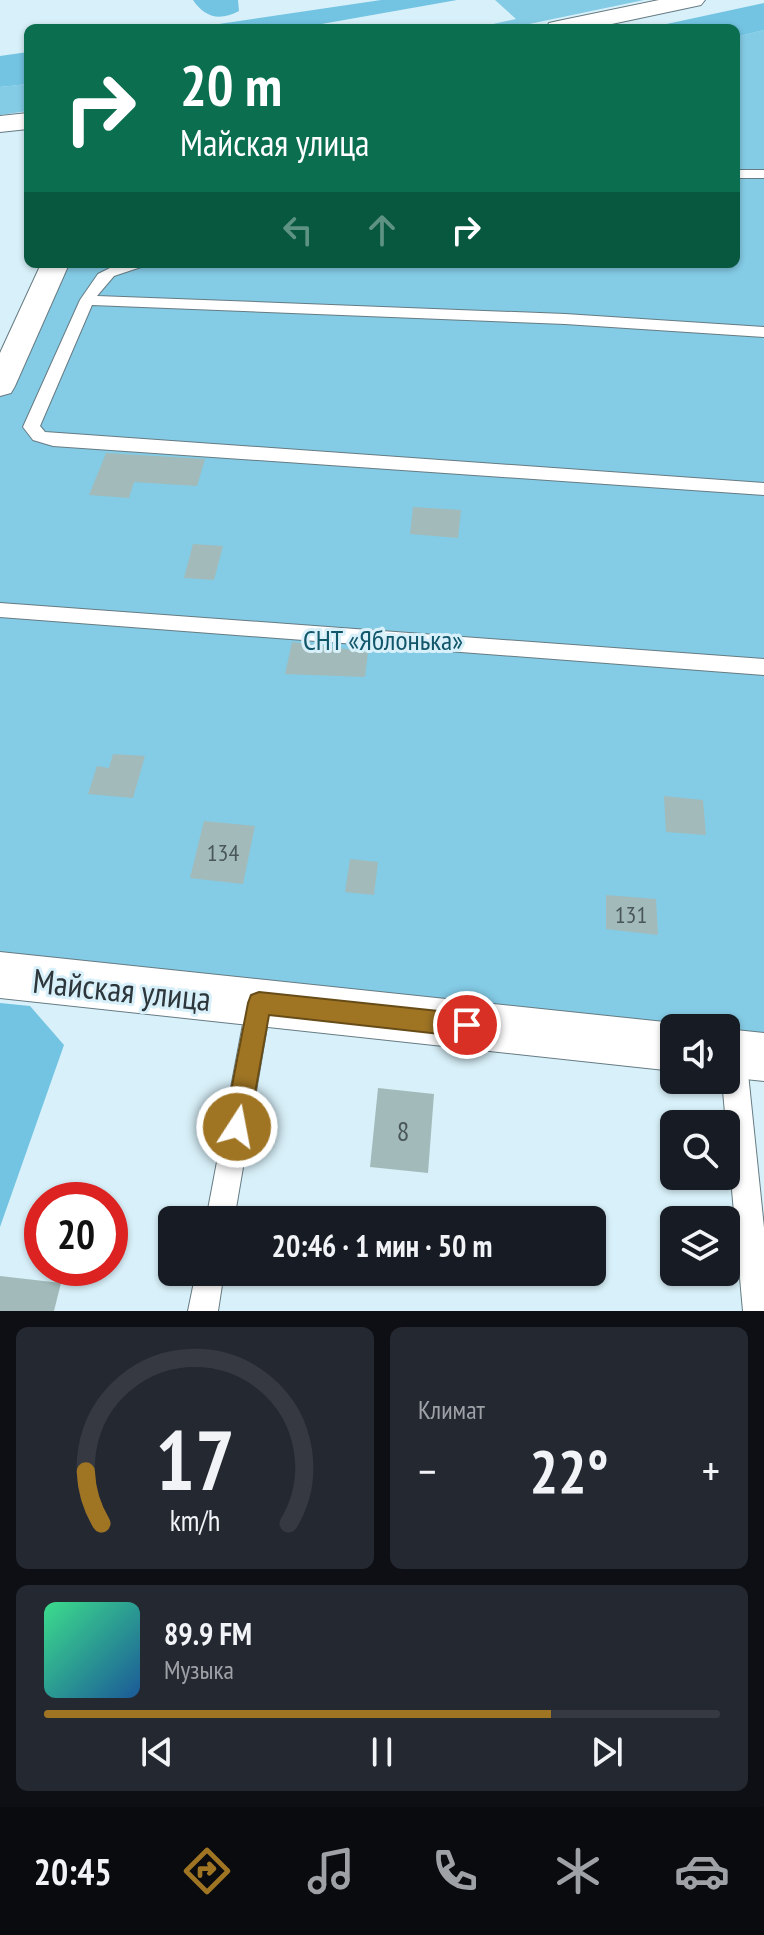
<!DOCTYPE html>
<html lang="ru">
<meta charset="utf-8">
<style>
:root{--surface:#171b24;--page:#242831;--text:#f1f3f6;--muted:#9ea1a6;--line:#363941;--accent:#9f7524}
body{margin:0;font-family:"PT Sans Narrow",sans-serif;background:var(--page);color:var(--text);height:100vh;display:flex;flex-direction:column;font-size:30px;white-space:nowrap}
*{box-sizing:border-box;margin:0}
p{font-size:26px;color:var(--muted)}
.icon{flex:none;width:44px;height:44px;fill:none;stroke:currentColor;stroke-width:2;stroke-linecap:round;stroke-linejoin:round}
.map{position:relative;height:1311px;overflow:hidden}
.drawer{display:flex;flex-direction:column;gap:16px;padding:16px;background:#0d0f14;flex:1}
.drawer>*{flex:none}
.guide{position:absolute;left:24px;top:24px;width:716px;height:244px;border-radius:12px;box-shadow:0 2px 6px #0004;background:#0b6e4f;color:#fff;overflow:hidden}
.buttons{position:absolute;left:660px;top:1014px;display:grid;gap:16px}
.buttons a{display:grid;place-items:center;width:80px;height:80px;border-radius:12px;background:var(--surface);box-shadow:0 2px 6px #0004;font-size:40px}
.speed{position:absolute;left:24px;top:1182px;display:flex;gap:16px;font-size:40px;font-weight:700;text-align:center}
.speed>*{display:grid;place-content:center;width:104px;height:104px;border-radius:50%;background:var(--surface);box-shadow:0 2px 6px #0004;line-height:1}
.speed .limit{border:12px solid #d22;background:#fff;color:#111}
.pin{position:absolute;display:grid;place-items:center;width:68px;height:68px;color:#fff;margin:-34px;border:4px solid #fff;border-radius:50%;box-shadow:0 2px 8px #0007}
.me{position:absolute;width:88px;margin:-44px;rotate:11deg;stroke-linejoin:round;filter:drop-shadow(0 0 6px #0008)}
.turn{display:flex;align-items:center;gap:28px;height:168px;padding:0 24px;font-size:36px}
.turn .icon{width:104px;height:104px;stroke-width:2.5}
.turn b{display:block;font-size:56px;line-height:68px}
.lanes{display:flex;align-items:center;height:76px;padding:0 24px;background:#0003;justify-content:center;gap:40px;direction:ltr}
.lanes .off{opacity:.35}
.big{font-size:60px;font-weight:800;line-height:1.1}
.drawer .tile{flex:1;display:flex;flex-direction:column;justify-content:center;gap:12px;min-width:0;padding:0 28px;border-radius:12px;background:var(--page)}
.drawer .dial{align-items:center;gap:0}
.dial svg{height:208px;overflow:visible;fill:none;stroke:var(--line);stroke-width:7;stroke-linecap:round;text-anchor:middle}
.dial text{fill:var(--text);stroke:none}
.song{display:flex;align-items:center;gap:24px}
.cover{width:96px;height:96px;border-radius:12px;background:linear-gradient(135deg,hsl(150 70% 55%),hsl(210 70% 35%))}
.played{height:8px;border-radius:4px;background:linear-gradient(90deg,var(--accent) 75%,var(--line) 75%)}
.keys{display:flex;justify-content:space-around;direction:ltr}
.heat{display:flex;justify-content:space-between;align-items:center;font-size:44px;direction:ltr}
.drawer .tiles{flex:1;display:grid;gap:16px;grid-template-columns:1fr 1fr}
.tile:last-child{grid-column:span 2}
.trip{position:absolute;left:158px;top:1206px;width:448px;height:80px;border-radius:12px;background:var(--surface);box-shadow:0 2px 6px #0004;font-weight:800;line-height:80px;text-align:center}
.menu{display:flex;height:128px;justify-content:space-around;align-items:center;background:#090b0e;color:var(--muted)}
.menu .icon{width:56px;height:56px}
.menu .current{color:var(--accent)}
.menu b{font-size:36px;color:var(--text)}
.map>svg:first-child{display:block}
.green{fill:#84cbe5}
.forest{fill:#73c4e2}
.building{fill:#a2bbba}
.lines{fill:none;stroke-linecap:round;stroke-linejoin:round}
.lane-casing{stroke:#667b83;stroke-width:2}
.street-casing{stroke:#667b83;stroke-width:2}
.primary-casing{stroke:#667b83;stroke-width:2}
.lane{fill:#fff;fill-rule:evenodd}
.street{fill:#fff;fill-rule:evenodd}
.primary{fill:#fff;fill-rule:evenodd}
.route{fill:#9f7524;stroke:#674c17;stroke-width:2}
.labels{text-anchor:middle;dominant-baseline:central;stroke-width:6;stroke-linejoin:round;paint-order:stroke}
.number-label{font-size:24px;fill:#4a575a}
.park-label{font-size:28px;fill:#12566a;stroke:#d8f0f9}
.near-number-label{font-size:28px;fill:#4a575a}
.near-street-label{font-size:34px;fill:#2d363a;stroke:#d8f0f9}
</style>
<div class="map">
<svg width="764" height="1311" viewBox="0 0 764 1311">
<rect width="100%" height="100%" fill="#d8f0f9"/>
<g class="green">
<path d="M495,0h149l-134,28h-35l41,-9z"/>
<path d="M764,30v1027l-38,-4v-25h-52l-674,-53v-589l55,-122h681v-227z"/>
<path d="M28,84v27l-28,4v-28z"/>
</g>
<g class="forest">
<path d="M193,0h45l1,11c-19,10 -34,7 -46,-11z"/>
<path d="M381,0h76l-158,28h-107z"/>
<path d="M764,3v27l-28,7v-9h-88z"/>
<path d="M28,52v32l-28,3v-31z"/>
<path d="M0,1003l30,3 34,39 -64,182z"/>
</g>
<g class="building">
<path d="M106,453l99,6 -8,27 -63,-4 -5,16 -40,-3z"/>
<path d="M413,507l48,3 -3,28 -48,-4z"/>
<path d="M193,544l30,2 -9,34 -30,-2z"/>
<path d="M292,642l76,10 -3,25 -80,-3z"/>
<path d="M113,754l32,2 -12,42 -45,-4 9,-28 12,2z"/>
<path d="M664,796l39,4 3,35 -40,-3z"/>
<path d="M204,821l51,5 -12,58 -53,-6z"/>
<path d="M350,859l28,3 -4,33 -29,-3z"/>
<path d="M606,895l50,4 2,36 -52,-6z"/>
<path d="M378,1088l56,6 -6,79 -58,-6z"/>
<path d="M0,1276l61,7 -7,28h-54z"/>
</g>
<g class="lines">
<defs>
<g id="lane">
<rect x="736" y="170" width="28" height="8"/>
<path d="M118,264h32l-36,12 -17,20 468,18 199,13v10l-199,-13 -473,-19 -52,121 5,6 719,51v12l-711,-49 -20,-6 -10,-13 57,-127 18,-26z"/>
<path d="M0,603l764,56v16l-764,-58z"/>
<path d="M259,991l9,3 3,9 -37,217h-28l41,-217 3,-9z"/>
<path d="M733,1041l9,4 4,9 18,174v83h-21l-21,-231h4v-36z"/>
<path d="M196,1272h28l-6,39h-30z"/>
</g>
<g id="street">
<path d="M41,264h28l-54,122 -4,7 -11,3v-43z"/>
<path d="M0,952l674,71 13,5h-13v43l-674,-73z"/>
<path d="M726,1029l38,4v48l-38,-4z"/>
</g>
<g id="primary">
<path d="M659,0h46l-4,5 -108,23h-47l3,-5 9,-2z"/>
<path d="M28,113v16l-28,3v-16z"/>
</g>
</defs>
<use href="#lane" class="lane-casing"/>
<use href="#street" class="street-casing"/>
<use href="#primary" class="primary-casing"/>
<use href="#lane" class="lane"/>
<use href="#street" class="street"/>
<use href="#primary" class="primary"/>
</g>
<path class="route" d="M259,992l208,22 8,3 3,8 -3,8 -8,4 -198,-22 -20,112 -4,9 -8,3 -9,-3 -4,-9 24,-124 3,-8z"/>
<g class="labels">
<g class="number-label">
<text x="223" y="852">134</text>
<text x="631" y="914">131</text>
</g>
<g class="park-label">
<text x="383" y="639">СНТ «Яблонька»</text>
</g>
<g class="near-number-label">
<text x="403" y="1130">8</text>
</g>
<g class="near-street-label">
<text transform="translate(122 989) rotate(6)">Майская улица</text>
</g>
</g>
</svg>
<div class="buttons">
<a><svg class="icon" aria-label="sound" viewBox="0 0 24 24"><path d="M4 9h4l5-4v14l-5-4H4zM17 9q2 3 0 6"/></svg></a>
<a><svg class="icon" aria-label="search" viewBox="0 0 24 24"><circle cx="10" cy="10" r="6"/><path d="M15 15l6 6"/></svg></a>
<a><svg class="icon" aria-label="layers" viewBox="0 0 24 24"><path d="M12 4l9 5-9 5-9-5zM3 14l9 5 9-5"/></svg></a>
</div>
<div class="speed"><div class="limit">20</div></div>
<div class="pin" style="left:467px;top:1025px;background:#d93025"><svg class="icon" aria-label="arrive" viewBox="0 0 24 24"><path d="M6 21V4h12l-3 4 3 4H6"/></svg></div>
<svg class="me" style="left:237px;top:1127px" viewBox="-20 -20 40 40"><circle r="17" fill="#9f7524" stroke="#fff" stroke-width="3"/><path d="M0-11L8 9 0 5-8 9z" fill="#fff"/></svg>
<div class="trip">20:46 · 1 мин · 50 m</div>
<div class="guide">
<div class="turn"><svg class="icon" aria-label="right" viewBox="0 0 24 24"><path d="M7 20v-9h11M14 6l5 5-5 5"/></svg><div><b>20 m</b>Майская улица</div></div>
<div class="lanes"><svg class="icon off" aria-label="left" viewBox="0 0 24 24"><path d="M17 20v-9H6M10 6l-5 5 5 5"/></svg><svg class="icon off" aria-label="ahead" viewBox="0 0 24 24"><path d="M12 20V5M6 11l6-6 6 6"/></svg><svg class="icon" aria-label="right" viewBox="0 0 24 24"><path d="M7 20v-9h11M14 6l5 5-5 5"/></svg></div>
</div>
</div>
<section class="drawer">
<div class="tiles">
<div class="tile dial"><svg viewBox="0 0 100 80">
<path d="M14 69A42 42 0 1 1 86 69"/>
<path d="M14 69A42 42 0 0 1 8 49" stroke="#9f7524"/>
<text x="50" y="56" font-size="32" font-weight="700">17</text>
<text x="50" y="72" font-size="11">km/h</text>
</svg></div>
<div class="tile"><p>Климат</p>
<div class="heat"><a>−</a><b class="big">22°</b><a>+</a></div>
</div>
<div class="tile">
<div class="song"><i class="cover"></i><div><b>89.9 FM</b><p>Музыка</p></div></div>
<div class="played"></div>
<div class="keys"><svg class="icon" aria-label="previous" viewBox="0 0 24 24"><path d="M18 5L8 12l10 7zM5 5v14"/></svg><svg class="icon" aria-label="pause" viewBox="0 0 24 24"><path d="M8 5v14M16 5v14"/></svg><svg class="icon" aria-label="next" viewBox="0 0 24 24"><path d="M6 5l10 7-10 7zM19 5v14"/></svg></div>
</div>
</div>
</section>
<nav class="menu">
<b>20:45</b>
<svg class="icon current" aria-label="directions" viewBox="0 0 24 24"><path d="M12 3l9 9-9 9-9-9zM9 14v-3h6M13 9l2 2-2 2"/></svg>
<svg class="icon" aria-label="music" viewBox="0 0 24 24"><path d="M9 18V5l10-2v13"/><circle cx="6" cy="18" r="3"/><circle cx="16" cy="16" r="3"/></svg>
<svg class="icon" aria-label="phone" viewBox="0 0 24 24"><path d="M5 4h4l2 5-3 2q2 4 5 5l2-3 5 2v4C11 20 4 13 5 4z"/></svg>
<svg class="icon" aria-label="climate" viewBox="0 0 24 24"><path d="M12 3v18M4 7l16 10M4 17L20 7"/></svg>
<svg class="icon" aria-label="car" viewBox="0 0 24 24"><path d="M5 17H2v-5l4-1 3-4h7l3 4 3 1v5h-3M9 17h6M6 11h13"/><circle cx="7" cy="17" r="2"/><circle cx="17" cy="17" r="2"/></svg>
</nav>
